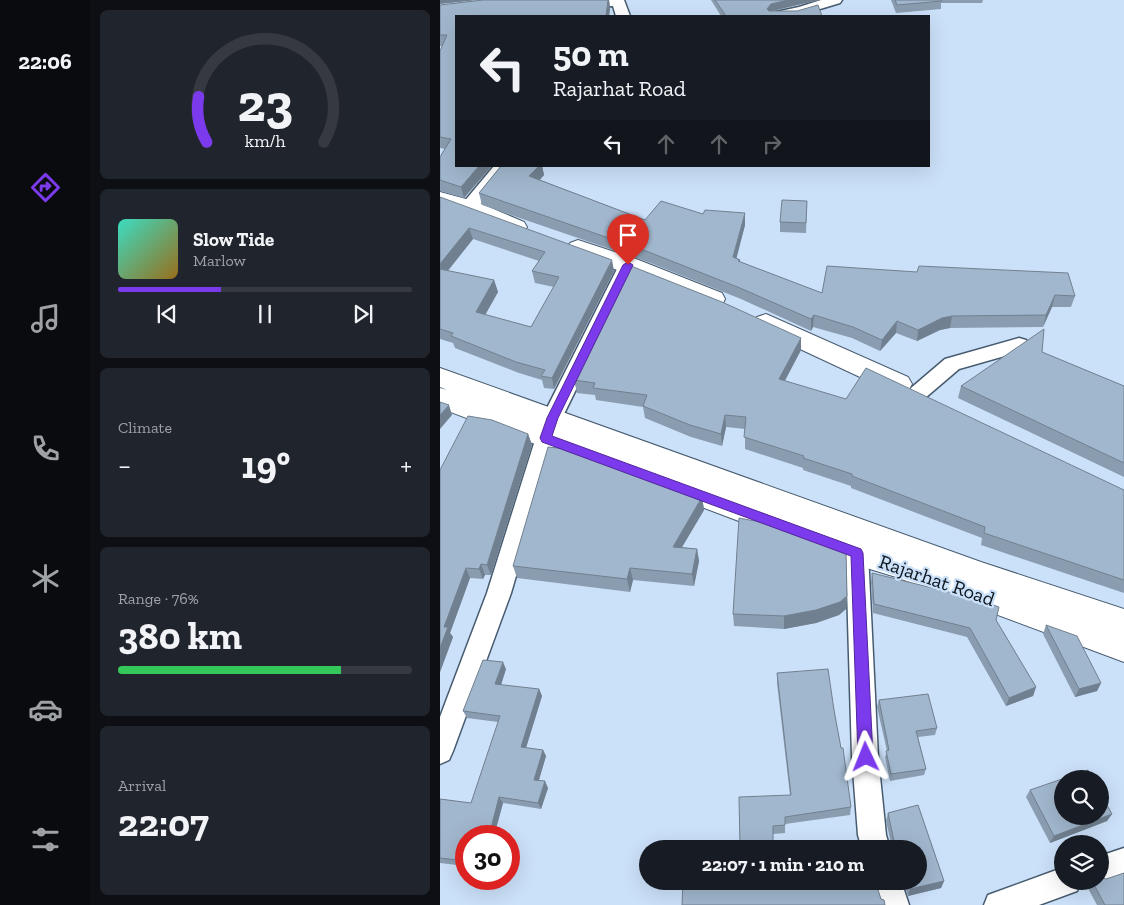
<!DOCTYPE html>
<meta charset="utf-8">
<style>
:root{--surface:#171b24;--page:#20242c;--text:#f1f3f6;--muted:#9ea1a6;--line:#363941;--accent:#7c3aed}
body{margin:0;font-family:"Zilla Slab",serif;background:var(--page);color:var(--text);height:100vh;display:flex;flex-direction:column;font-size:19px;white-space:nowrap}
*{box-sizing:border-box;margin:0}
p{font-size:16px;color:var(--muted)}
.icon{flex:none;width:28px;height:28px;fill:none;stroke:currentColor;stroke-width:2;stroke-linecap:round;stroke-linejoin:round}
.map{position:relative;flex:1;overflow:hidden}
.details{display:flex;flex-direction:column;gap:10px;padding:10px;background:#0d0f14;width:350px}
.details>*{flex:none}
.top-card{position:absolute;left:15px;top:15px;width:475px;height:152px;border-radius:0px;box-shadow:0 5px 20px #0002;background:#171b24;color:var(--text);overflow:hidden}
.controls{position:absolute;left:614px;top:770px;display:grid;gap:10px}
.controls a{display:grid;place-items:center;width:55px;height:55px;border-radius:50%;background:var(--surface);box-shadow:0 5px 20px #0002;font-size:25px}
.speed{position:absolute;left:15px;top:825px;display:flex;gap:10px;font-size:25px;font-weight:700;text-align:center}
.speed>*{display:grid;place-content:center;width:65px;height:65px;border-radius:50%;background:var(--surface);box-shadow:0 5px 20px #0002;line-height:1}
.speed .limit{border:8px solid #d22;background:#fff;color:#111}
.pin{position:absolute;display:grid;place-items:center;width:42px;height:42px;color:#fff;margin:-51px -21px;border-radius:50% 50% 50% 0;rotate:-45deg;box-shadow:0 0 5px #0007}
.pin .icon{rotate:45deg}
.me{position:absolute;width:55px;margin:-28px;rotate:358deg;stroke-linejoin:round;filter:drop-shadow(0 0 4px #0008)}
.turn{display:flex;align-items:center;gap:18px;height:105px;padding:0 15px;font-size:22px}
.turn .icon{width:65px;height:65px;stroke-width:2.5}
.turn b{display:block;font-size:35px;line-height:42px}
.lanes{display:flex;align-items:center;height:48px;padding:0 15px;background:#0003;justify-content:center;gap:25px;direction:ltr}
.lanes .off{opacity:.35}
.big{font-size:38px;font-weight:700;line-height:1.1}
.details .tile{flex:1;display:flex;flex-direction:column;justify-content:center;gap:8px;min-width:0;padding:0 18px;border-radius:8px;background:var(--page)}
.details .dial{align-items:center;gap:0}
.dial svg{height:130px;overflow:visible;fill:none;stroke:var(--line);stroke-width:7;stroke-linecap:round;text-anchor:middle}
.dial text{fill:var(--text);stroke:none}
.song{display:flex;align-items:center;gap:15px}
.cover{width:60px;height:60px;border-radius:8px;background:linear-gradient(135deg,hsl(170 70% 55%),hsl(40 70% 35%))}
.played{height:5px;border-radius:2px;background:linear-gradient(90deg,var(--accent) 35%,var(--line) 35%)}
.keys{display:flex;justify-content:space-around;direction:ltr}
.heat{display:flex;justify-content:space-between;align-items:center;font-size:28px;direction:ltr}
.charge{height:8px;border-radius:4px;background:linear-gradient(90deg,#34c759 76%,var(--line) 0)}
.trip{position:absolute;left:199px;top:840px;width:288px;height:50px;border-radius:25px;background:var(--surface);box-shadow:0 5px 20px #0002;font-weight:700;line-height:50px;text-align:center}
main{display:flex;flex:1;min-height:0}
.dock{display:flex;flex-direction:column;width:90px;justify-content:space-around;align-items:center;background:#090b0e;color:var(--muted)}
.dock .icon{width:35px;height:35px}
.dock .current{color:var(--accent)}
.dock b{font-size:22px;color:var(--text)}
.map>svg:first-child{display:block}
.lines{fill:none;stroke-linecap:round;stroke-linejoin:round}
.street-casing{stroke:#475b6f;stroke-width:3}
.secondary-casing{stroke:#475b6f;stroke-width:2}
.primary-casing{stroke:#475b6f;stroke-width:2}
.street{fill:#fff;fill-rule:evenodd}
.secondary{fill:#fff;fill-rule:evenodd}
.primary{fill:#fff;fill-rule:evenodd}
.wall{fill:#8a9db0;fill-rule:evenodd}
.shaded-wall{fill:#718090}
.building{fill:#a1b7cd;stroke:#718090}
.route{fill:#7c3aed;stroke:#51269a}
.labels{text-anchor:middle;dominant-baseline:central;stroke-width:4.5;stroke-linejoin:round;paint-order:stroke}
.street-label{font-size:20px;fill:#0c141c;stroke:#cbe1f9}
</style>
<main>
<nav class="dock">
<b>22:06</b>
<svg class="icon current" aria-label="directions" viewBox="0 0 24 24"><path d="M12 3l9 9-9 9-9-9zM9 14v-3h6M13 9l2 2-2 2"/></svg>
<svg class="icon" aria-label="music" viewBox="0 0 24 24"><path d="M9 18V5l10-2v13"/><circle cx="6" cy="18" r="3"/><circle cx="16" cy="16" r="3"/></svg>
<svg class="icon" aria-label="phone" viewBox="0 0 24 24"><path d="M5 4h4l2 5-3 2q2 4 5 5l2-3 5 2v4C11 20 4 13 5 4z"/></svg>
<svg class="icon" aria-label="climate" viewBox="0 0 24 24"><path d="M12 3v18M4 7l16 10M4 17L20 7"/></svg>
<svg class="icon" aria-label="car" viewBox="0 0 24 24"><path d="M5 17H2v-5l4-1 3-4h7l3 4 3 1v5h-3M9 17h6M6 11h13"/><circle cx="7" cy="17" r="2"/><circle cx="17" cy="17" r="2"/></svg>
<svg class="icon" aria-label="filters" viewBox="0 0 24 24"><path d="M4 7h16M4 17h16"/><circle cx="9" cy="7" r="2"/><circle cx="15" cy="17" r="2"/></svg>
</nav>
<section class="details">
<div class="tile dial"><svg viewBox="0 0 100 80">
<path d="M14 69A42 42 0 1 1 86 69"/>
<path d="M14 69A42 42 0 0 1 9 41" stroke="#7c3aed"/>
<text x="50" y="56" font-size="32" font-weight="700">23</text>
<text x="50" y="72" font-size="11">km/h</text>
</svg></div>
<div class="tile">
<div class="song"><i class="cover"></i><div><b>Slow Tide</b><p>Marlow</p></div></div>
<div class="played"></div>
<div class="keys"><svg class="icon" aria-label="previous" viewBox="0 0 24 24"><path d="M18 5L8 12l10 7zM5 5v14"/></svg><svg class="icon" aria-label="pause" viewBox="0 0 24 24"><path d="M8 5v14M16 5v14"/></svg><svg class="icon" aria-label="next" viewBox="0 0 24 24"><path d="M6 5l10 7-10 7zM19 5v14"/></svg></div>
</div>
<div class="tile"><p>Climate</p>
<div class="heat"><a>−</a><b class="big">19°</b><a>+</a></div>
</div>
<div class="tile"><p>Range · 76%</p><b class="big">380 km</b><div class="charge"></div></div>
<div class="tile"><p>Arrival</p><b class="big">22:07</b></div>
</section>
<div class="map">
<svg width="684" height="905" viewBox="0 0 684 905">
<rect width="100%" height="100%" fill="#cbe1f9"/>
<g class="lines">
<defs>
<g id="street">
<path d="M139,0h45l6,16h-14l-3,-10 -38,1 -2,-3z"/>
<path d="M381,0h21l-2,3 -43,13h-28l2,-3 28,-6z"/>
<path d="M54,166h17l-36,45 -6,1 -6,-1 -3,-4 3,-4z"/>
<path d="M188,259l6,2 3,4 -75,153 -51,175 -58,158 -4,9 -9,4v-47l47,-124 55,-175 77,-153 3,-4z"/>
<path d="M579,338l7,2 3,5 -3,5 -67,19 -34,29 -7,3 -7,-3 -3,-5 3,-5 34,-29z"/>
<path d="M417,543l8,3 3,7 10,204 8,78 4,14h-28l-4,-14 -6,-78 -6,-204 3,-7z"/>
<path d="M684,848v28l-24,8 -7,-3h7v-25z"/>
<path d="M622,868v13h19l-4,10 -38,14h-55l4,-10z"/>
<path d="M433,881h28l8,24h-28z"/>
</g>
<g id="secondary">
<path d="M0,192l37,10 47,20 3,5 -3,5 -8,2 -55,-22 -21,-6z"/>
<path d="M138,240l58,19 86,34 3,6 -3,6 -9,2 -9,-2 -84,-34 -50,-18 -4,-5 4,-5z"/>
<path d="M326,314l142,63 4,7 -4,7 -9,3 -9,-3 -133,-62 -3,-6 3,-6z"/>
</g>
<path id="primary" d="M0,368l541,194 143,47v53l-228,-85 -49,-15 -407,-154v-20l7,2 -7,-3z"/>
</defs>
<use href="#street" class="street-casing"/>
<use href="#secondary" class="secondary-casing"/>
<use href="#primary" class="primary-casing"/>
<use href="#street" class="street"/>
<use href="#secondary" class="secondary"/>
<use href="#primary" class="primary"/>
</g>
<g class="wall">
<path d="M43,0h126l1,8 -1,8h-153l8,182 -24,-7v-34l5,-8 -5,-1v-97l2,-5h-2v-41z"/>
<path d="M271,0h108l-46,11 49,5h-101z"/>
<path d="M451,0h92l-1,3h-41v6l-45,4z"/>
<path d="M61,166h41l2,9 -4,5 105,40 58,-6 42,11 -9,33 4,2v2l82,31 5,-27 248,30 -4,11h-19l-9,20 -93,1 -10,2 -23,11 -21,-8 -16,18 -28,-13 -39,-11 -2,4 -70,-32 -93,-37 -166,-57 -3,-12z"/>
<path d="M0,197l174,74 -60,118 -10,-1 -2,-8 -23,-7 -64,-25 -2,-5 -13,-4zM33,239l66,22 -7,10 3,12 19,4 -23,40 -46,-12 13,-23 -4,-12 -46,-9z"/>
<path d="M367,201l-1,32 -26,-1v-10z"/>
<path d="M361,338v12l-16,31 339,109v103l-143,-48 1,-7 -131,-50v-2l-48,-16v-2l-58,-19v-20l-19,-2 -4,19 -31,-9 -46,-19 -2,-11 -47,-7 -1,-5 -18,-2 -3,-13z"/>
<path d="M602,352l82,34v91l-166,-79 3,-12z"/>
<path d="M88,434l4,11 -41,130h-6l-2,4 -13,-1 -20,55 3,4 -13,35v-202z"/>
<path d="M262,497l2,13 -22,37 15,2 2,12 -5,25 -61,-6 -3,12 -113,-14 -4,-12z"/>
<path d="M432,573l124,47 40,67 -3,9 -27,10 -39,-69 -94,-24 -2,-31z"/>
<path d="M407,596l-1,13 -7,6 -23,8 -32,6 -50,-3 -1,-12z"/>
<path d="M606,625l55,58 -4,8 -22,6 -32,-63z"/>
<path d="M66,669l-5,16 38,4 3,7 -16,52 17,2 3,6 -7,24 9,8 -7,21 -38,-6 -9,33h-28v30l-26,-3v-64l31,4 27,-81 -31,-4 -4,-7z"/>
<path d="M337,673l57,37 17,97 -1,8 -65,9v9l-12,1 -33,12 50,-51 -13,-112z"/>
<path d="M439,700l58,28 -2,7 -17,2 8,32 -2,6 -34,6 -5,-24 2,-6 -10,-44z"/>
<path d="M590,790l82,24 -5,7 -57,22 -24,-46z"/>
<path d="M478,805l26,76 -3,7 -33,8 -5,-15h15v-32h-34l2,-6h5l-5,-22 2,-8z"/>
<path d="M644,881h8l32,24h-27z"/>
</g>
<g class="shaded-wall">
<path d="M0,0h38l-38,4z"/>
<path d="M168,0h1l1,8 -1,8h-3z"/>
<path d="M348,0h31l-48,11 -4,5v-7l4,-5z"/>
<path d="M39,166h13l-28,32 -3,-11z"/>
<path d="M99,166h3l2,9 -12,12 -3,-11z"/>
<path d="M305,213v12l-11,43 -1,-11z"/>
<path d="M29,228l4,11 -33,41v-16z"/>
<path d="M172,260l2,11 -60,118 -2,-11z"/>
<path d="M54,280l4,12 -18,32 -4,-12z"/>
<path d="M615,295l-3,12 -9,20 3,-12z"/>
<path d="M374,315l-1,12 -2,4v-12z"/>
<path d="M512,316l-2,12 -10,2 -23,11 1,-11 24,-12z"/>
<path d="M457,321l-1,12 -16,18 2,-11z"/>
<path d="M361,338v12l-22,41v-12z"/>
<path d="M9,405l3,10 -12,14v-14z"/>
<path d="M285,415l1,12 -4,19 -1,-12z"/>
<path d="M88,434l4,11 -41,130 -4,-10z"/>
<path d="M262,497l2,13 -29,49 -2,-12z"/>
<path d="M257,549l2,12 -5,25 -2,-12z"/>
<path d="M41,564l4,11 -2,4 -4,-10z"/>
<path d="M26,568l4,10 -20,55 3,4 -13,35v-24l4,-21z"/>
<path d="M190,568l3,12 -3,12 -3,-13z"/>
<path d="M407,596l-1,13 -7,6 -23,8 -32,6v-13z"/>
<path d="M63,662l3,7 -7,22 -4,-7z"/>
<path d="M661,683l-4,8 -22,6 4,-8z"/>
<path d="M596,687l-3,9 -27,10 3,-8z"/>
<path d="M99,689l3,7 -18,58 -3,-7z"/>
<path d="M103,750l3,6 -9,30 -3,-6z"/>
<path d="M105,781l3,7 -7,21 -3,-6z"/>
<path d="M59,797l4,6 -9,33h-5z"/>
<path d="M672,814l-5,7 -57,22 4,-7z"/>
<path d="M504,881l-3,7 -33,8 2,-7z"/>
</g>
<g class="building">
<path d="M43,0h125l-2,16h-150v150h23l-18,21 -21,-7v-23l11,-18 -11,-2v-86l7,-16h-7v-30z"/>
<path d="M275,0h73l-17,4 -4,5 2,2h28l21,-6 4,11h-96z"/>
<path d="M455,0h46l1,1 -45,4z"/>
<path d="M61,166h38l-10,10 116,44 16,-19 42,13 2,-4 40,3 -12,44 7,3 -2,1 84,32 5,-27 90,6 2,-6 149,7 7,23 -20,-1 -9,20 -94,1 -10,2 -24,12 -21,-9 -15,19 -29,-13 -39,-12 -3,4 -71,-31 -94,-37 -167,-58z"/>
<path d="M0,197l172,63 -60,118 -11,-2 4,-6 -29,-8 -65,-26 2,-3 -13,-4v-60l54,11 -18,32 55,15 28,-50 -27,-6 13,-19 -76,-24 -29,36z"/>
<path d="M342,200l25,1 -1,22 -26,-1z"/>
<path d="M191,266l91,36 79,36 -22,41 67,20 20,-31 258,122v90l-140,-47 1,-6 -133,-51v-2l-49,-16 1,-2 -60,-19 2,-20 -21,-2 -4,19 -31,-9 -47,-19 4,-11 -54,-7 2,-5 -21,-3z"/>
<path d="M604,329l-2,23 82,34v77l-163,-77z"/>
<path d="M0,402l9,3 -9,10z"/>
<path d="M28,416l24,4 36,14 -41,131 -6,-1 -2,5 -13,-1 -22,59h4l-8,21v-178z"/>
<path d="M108,447l30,3 124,47 -29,50 24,2 -5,25 -62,-6 -3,11 -114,-13z"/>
<path d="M299,518l42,8 65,24 1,46 -7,6 -24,8 -32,6 -51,-2z"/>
<path d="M432,573l101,25 26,9 -3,13 40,67 -27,11 -39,-70 -96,-24z"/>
<path d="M606,625l31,11 24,47 -22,6z"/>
<path d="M43,660l20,2 -8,22 44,5 -18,58 22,3 -9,30 11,1 -7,22 -39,-6 -10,39h-23v25l-26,-3v-59l31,4 29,-87 -37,-5z"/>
<path d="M388,669l6,41 7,38h2l8,59 -66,10v8l-12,1v23h-89v-2l56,-1 -1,-49 52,-2 -14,-122z"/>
<path d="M488,694l9,34 -21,3 10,38 -35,5 -5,-23 3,-1 -10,-50z"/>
<path d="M648,770l4,9h-29z"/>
<path d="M622,779v37h38v-23l12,21 -58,22 -24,-46z"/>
<path d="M478,805l26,76 -34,8 -3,-8h11v-32h-31l-1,-6h6l2,-2 -6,-28z"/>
<path d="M663,868v5h-3v-4z"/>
<path d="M684,873v32h-19l-13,-24h8v-4l6,2z"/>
<path d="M243,881h192l6,18 3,1 1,5h-203z"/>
</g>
<path class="route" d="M188,262l5,3 -75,153 -6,18 309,113 2,4 10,204 -3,5 -4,2 -5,-2 -3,-5 -7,-201 -309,-114 -2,-4 7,-20 76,-153z"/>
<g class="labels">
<g class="street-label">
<text transform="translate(497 580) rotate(19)">Rajarhat Road</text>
</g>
</g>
</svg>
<div class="controls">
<a><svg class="icon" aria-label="search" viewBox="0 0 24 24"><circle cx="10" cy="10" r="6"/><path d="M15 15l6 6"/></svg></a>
<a><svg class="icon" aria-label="layers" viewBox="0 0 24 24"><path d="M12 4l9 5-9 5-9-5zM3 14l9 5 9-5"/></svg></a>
</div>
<div class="speed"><div class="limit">30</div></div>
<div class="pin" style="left:188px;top:265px;background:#d93025"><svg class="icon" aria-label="arrive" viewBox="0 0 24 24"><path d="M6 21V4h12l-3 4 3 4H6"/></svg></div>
<svg class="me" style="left:426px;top:757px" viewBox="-20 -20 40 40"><path d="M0-17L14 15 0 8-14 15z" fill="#7c3aed" stroke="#fff" stroke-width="4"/></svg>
<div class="trip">22:07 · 1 min · 210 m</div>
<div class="top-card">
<div class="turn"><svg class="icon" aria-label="left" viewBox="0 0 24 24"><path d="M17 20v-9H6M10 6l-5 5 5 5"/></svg><div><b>50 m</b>Rajarhat Road</div></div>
<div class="lanes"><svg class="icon" aria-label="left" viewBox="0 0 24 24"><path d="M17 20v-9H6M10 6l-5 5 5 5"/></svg><svg class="icon off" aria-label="ahead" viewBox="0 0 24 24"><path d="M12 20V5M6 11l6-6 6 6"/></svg><svg class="icon off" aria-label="ahead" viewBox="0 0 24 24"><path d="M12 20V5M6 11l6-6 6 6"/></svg><svg class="icon off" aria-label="right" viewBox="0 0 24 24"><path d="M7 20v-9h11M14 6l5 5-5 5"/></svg></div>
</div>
</div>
</main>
